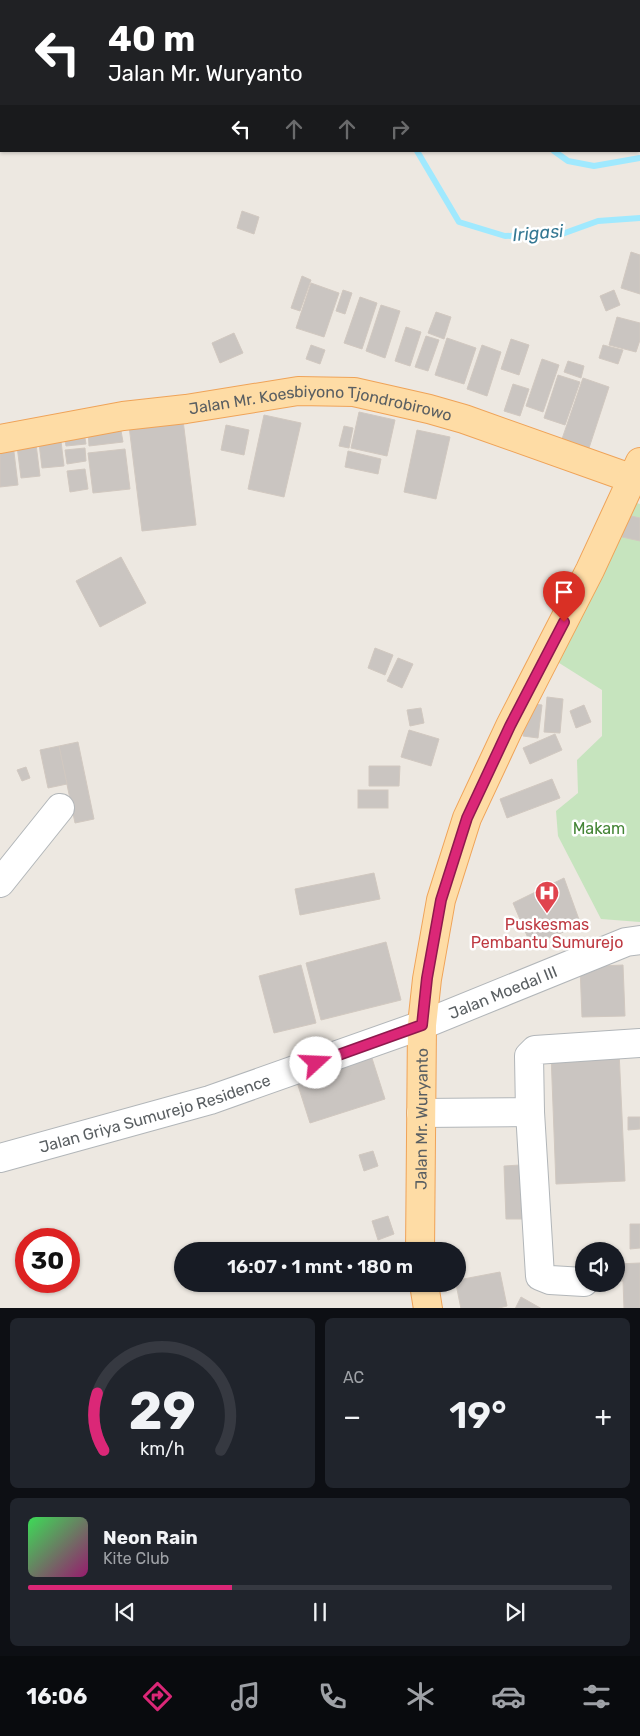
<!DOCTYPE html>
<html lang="id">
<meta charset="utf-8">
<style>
:root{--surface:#171b24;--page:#20242c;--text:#f1f3f6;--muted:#9ea1a6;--line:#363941;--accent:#db2777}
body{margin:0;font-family:Rubik,sans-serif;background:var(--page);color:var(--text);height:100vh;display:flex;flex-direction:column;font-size:19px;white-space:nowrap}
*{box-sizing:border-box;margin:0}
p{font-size:16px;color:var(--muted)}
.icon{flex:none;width:28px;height:28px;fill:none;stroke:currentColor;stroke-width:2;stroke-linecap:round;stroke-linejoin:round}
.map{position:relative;height:1308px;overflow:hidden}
.details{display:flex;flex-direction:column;gap:10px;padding:10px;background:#0d0f14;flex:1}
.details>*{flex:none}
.top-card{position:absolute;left:0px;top:0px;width:640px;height:152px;box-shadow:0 1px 4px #0004;background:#202124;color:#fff;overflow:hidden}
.tools{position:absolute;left:575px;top:1242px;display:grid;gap:10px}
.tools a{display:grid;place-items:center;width:50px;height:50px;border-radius:50%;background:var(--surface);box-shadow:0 1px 4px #0004;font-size:25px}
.speed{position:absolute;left:15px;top:1228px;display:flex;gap:10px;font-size:25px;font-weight:700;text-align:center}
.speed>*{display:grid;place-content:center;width:65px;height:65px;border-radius:50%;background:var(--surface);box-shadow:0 1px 4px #0004;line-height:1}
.speed .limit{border:8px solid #d22;background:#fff;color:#111}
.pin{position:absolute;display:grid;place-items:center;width:42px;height:42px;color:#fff;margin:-51px -21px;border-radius:50% 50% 50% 0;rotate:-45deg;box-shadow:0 0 5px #0007}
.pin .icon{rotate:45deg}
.me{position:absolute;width:55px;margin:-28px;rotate:70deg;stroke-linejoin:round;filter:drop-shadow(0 0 4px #0008)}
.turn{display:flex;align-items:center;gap:18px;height:105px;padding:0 25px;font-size:22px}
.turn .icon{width:65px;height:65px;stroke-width:2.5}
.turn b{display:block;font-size:35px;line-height:42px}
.lanes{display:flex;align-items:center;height:48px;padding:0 25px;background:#0003;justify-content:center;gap:25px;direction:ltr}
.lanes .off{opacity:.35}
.big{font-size:38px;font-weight:600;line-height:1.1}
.details .card{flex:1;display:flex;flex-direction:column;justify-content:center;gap:8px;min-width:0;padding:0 18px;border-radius:8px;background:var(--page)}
.details .dial{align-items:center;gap:0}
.dial svg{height:130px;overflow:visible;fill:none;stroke:var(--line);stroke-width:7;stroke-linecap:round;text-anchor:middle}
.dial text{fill:var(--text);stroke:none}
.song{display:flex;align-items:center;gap:15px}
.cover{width:60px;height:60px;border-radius:8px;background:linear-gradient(135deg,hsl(130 70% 55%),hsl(320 70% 35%))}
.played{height:5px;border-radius:2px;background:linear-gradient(90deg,var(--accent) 35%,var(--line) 35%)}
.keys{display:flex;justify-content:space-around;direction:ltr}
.heat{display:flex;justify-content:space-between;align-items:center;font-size:28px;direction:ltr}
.details .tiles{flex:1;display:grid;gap:10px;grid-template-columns:1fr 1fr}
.card:last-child{grid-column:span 2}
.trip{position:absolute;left:174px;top:1242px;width:292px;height:50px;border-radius:25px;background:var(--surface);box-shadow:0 1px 4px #0004;font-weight:600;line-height:50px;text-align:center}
.menu{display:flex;height:80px;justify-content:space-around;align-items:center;background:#090b0e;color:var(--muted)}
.menu .icon{width:35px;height:35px}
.menu .current{color:var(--accent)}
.menu b{font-size:22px;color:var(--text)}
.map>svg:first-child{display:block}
.green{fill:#c6e4be}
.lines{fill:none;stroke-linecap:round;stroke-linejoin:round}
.stream{stroke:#a0e9fe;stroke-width:6}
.building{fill:#cac5c1;stroke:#d1c8c0}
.minor-casing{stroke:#b2b6b9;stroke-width:30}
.major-casing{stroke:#efa358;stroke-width:30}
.minor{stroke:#fff;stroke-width:28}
.major{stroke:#fedca5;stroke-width:28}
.route-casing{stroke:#8e194d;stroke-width:12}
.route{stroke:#db2777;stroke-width:9}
.labels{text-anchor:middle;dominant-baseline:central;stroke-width:5;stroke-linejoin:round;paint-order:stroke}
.street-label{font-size:16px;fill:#5a5f62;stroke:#fff}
.park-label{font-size:16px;fill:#448536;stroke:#fff}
.health-label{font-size:16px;fill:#be3a42;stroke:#fff}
.water-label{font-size:18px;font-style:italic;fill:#367994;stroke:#fff}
</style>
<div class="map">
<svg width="640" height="1309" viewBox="0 0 640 1309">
<rect width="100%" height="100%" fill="#ede8e1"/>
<path class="green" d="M633,502l7,2v418l-39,-3 -43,-83 -2,-25 22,-18 -1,-33 25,-24v-46l-46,-29z"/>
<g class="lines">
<g class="stream">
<path d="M269,0l2,1"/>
<path d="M394,0l1,1"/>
<path d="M616,0l1,1"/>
<path d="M639,27l1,2"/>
<path d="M417,151l42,71 46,14 57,-2 36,-13 42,-3"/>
<path d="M554,151l14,10 26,5 46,-8"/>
</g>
</g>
<g class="building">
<path d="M242,211l17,6 -5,17 -17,-6z"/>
<path d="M631,252l9,3v39l-19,-6z"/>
<path d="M302,276l9,4 -11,31 -9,-3z"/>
<path d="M311,283l28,10 -15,44 -28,-9z"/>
<path d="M343,290l9,3 -7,21 -9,-3z"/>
<path d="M614,290l6,15 -14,6 -6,-15z"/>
<path d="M360,297l17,6 -15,46 -18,-6z"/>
<path d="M381,305l19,6 -15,47 -19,-7z"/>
<path d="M436,312l15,5 -7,22 -16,-6z"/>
<path d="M617,317l23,6v17l-4,12 -27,-7z"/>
<path d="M406,327l15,5 -11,34 -15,-5z"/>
<path d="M234,333l9,20 -23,10 -8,-20z"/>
<path d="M426,336l13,4 -11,31 -13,-4z"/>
<path d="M447,338l29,10 -12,36 -29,-9z"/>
<path d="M511,339l18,6 -10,30 -18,-6z"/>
<path d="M311,345l14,5 -5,14 -14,-5z"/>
<path d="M482,345l19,7 -14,44 -20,-7z"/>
<path d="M603,345l20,5 -5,14 -19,-6z"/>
<path d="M542,359l17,6 -16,47 -17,-6z"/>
<path d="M568,361l16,5 -3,12 -17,-6z"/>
<path d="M558,375l22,7 -15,43 -21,-7z"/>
<path d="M583,378l26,9 -20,61 -27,-9z"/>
<path d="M513,384l16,5 -9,27 -16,-5z"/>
<path d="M359,412l36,8 -8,36 -36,-8z"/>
<path d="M264,415l37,8 -17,74 -36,-8z"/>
<path d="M183,420l13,105 -54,6 -13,-105z"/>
<path d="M120,425l3,17 -34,4 -1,-17z"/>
<path d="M226,425l23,5 -5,25 -23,-5z"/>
<path d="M344,426l9,2 -4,20 -10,-2z"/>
<path d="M417,430l33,7 -14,62 -32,-7z"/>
<path d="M84,432l2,12 -20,2 -2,-11z"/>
<path d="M60,433l4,33 -22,2 -4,-33z"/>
<path d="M13,444l5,41 -18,2v-42z"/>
<path d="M36,444l4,32 -19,2 -4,-32z"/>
<path d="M85,448l1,13 -19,3 -2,-14z"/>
<path d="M125,449l5,40 -37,4 -5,-40z"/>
<path d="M348,451l33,8 -3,15 -33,-7z"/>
<path d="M85,469l3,20 -18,3 -3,-21z"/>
<path d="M627,515l13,3v23l-18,-4z"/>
<path d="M121,557l25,46 -46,24 -24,-46z"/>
<path d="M375,648l18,7 -8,20 -17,-7z"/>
<path d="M398,658l15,6 -11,24 -15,-7z"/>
<path d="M547,697l16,2 -3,34 -16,-1z"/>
<path d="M528,703l14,2 -4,33 -15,-2z"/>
<path d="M584,705l7,17 -15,6 -6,-17z"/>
<path d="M421,708l3,15 -14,3 -3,-16z"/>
<path d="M409,730l30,9 -8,27 -30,-9z"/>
<path d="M555,734l7,16 -32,14 -7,-16z"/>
<path d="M78,742l16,77 -19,4 -16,-77z"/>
<path d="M59,746l8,38 -19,4 -8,-38z"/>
<path d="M369,766h31l-1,20h-30z"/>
<path d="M26,767l4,11 -8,3 -5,-11z"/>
<path d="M552,779l8,19 -53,20 -7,-19z"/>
<rect x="358" y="790" width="30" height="18"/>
<path d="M374,873l6,26 -80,16 -5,-26z"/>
<path d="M564,878l17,47 -50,20 -18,-42z"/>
<path d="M386,942l15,58 -80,20 -15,-57z"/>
<path d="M301,965l15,58 -42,10 -15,-57z"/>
<path d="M623,965l2,51 -43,1 -2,-50z"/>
<path d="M619,1051l6,130 -69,3 -5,-130z"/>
<path d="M370,1052l15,47 -75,24 -15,-47z"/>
<path d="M628,1117h12v12l-12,1z"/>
<path d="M373,1151l5,15 -14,5 -5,-16z"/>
<path d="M520,1165l3,54h-17l-2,-53z"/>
<path d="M388,1216l6,18 -16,6 -6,-19z"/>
<path d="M630,1224h10v24l-10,1z"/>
<path d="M640,1263v46h-16l-1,-28h-7v-17z"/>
<path d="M500,1272l7,34 -12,3h-34l-5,-25 2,-4z"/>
<path d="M521,1297l21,12h-27z"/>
</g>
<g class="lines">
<defs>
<g id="minor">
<path d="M0,883l60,-75"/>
<path d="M530,1112l10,164 10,4 34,2"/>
<path d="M421,1113l109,-1 -1,-56 6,-6 105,-7"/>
<path id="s1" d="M0,1158l210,-58 212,-75 204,-83 14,-2"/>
</g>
<g id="major">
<path id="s2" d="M0,439l123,-23 63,-7 112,-18 56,1 75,17 35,10 169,60"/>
<path id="s3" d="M420,1251l2,-226 5,-46 14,-79 26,-82 43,-92 80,-156 50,-108"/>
<path d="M424,1284l4,25"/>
</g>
</defs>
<use href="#minor" class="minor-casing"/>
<use href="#major" class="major-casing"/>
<use href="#minor" class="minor"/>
<use href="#major" class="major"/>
</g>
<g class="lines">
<defs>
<path id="route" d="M316,1063l106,-38 5,-47 14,-78 26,-82 43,-92 54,-104"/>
</defs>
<use href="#route" class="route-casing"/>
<use href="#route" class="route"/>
</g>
<defs>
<symbol id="hospital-pin" viewBox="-11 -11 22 30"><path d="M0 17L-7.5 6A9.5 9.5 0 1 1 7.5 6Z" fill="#e0444e" stroke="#fff"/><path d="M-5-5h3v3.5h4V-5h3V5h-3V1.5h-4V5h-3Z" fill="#fff"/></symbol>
</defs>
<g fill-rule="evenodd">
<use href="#hospital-pin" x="533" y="879" width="28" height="38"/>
</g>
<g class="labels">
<g class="street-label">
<text stroke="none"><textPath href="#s2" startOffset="325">Jalan Mr. Koesbiyono Tjondrobirowo</textPath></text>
<text stroke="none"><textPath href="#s1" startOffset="530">Jalan Moedal III</textPath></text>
<text stroke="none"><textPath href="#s1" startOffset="161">Jalan Griya Sumurejo Residence</textPath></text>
<text stroke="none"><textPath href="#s3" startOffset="132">Jalan Mr. Wuryanto</textPath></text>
</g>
<g class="park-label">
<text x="599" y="828">Makam</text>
</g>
<g class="health-label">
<text x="547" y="924">Puskesmas<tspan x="547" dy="18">Pembantu Sumurejo</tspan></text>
</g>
<g class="water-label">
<text transform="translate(538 233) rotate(-5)">Irigasi</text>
</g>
</g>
</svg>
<div class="tools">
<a><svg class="icon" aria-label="sound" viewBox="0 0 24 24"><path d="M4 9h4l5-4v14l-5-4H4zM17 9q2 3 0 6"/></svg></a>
</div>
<div class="speed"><div class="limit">30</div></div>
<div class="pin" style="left:564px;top:622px;background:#d93025"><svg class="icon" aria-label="arrive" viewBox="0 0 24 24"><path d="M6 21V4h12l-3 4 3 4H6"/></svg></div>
<svg class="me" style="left:316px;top:1063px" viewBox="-20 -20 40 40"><circle r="19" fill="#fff"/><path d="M0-13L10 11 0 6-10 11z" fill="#db2777"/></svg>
<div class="trip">16:07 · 1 mnt · 180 m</div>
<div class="top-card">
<div class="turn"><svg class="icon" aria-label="left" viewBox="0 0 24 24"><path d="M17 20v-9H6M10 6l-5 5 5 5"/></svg><div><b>40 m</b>Jalan Mr. Wuryanto</div></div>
<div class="lanes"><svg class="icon" aria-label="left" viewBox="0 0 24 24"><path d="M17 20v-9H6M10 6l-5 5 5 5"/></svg><svg class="icon off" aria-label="ahead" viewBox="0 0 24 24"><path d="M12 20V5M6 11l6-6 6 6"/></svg><svg class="icon off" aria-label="ahead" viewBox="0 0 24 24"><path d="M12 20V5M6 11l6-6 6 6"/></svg><svg class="icon off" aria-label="right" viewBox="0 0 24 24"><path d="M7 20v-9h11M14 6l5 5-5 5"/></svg></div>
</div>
</div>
<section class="details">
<div class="tiles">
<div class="card dial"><svg viewBox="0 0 100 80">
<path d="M14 69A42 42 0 1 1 86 69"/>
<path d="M14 69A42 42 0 0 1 10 34" stroke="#db2777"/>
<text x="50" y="56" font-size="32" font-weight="700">29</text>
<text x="50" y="72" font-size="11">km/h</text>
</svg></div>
<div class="card"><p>AC</p>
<div class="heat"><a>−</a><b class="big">19°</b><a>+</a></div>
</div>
<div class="card">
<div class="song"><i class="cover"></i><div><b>Neon Rain</b><p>Kite Club</p></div></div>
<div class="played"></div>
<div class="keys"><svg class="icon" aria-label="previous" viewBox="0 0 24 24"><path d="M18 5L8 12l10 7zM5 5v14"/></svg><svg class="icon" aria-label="pause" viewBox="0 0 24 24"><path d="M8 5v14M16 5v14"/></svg><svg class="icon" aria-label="next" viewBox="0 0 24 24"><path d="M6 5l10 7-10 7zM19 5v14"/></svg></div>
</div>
</div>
</section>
<nav class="menu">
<b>16:06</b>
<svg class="icon current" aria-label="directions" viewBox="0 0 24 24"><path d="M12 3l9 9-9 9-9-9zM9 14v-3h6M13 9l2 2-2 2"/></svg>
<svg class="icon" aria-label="music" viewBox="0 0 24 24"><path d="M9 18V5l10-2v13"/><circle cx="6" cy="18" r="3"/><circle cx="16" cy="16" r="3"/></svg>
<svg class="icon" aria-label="phone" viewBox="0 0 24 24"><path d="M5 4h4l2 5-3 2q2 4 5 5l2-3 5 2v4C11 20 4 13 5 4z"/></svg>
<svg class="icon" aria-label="climate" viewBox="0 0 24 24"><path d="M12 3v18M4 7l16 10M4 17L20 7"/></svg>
<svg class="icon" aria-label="car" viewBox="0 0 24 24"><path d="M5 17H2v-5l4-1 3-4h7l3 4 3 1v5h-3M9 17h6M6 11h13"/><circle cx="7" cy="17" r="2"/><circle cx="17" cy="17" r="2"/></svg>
<svg class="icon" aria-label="filters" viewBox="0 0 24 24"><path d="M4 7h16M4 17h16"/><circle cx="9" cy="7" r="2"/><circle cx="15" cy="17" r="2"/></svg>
</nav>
